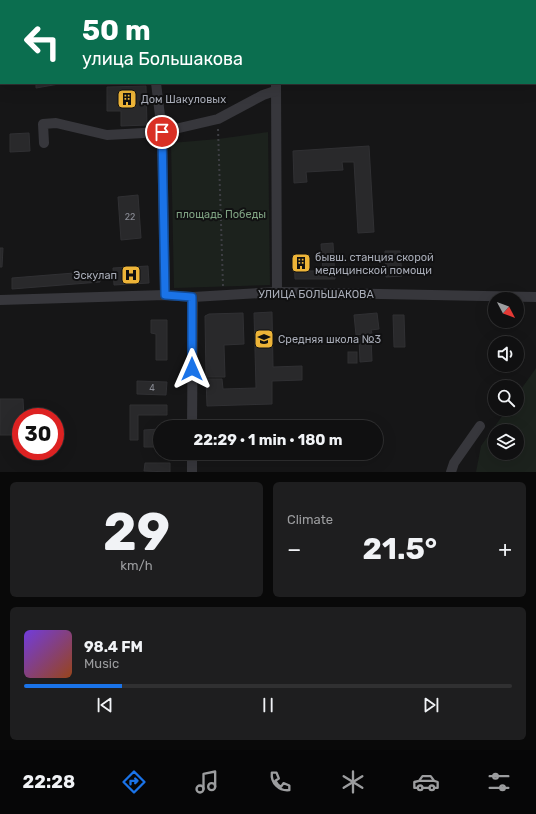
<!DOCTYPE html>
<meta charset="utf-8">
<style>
:root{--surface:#101011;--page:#1e1e1f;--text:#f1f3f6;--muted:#9c9d9f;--line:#303031;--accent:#1a73e8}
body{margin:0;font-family:Rubik,sans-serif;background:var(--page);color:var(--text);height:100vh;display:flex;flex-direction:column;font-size:15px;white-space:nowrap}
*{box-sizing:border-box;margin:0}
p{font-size:13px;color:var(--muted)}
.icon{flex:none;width:22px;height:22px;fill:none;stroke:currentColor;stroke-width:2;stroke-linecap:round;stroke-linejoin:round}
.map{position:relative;height:472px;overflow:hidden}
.side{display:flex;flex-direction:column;gap:10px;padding:10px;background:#090909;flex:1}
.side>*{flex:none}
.hud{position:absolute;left:0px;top:0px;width:536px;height:84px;box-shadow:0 4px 16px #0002,0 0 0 1px var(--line);background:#0b6e4f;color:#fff;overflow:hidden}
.needle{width:26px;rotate:131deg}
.controls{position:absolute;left:488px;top:292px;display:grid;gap:8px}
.controls a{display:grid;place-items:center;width:36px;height:36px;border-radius:50%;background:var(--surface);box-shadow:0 4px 16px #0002,0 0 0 1px var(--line);font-size:20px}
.speed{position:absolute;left:12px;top:408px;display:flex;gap:8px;font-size:20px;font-weight:700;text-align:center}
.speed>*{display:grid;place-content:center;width:52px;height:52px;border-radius:50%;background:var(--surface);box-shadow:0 4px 16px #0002,0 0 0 1px var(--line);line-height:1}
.speed .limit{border:6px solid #d22;background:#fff;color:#111}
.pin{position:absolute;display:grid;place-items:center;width:34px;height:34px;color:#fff;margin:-17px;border:2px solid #fff;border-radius:50%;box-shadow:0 1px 4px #0007}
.me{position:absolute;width:44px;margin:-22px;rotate:0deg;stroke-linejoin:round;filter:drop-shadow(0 0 3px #0008)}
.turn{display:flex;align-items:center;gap:14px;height:84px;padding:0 16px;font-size:18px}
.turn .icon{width:52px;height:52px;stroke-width:2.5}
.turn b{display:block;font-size:28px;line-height:34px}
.big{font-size:30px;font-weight:700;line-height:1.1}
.side .card{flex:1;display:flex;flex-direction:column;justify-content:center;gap:6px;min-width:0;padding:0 14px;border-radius:6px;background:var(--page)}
.side .dial{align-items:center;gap:0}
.dial b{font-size:52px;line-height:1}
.song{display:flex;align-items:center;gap:12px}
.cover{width:48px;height:48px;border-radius:6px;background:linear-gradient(135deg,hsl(260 70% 55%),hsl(20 70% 35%))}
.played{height:4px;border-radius:2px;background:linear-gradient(90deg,var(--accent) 20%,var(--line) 20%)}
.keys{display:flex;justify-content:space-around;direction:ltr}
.heat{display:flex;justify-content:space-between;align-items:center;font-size:22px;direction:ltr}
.side .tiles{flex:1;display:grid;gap:10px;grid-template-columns:1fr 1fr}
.card:last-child{grid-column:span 2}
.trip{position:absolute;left:153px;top:420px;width:230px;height:40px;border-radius:20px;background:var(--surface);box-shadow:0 4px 16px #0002,0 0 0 1px var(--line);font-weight:700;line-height:40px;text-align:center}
.dock{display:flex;height:64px;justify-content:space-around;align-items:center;background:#060607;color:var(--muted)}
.dock .icon{width:28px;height:28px}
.dock .current{color:var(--accent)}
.dock b{font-size:18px;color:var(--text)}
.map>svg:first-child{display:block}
.green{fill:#1c221d;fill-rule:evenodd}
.building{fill:#29292b;stroke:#303033}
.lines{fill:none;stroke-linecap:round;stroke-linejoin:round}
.path{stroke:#3d3e43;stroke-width:2;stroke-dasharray:2 3;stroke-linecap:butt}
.minor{stroke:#37373c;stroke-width:10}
.route-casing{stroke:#114b97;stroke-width:10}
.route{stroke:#1a73e8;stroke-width:7}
.labels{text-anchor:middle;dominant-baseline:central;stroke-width:4;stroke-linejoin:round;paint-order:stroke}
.number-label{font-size:9px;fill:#888a93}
.poi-label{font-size:11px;fill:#a8acb7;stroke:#111112;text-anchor:start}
.park-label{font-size:11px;fill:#7fa282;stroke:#111112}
.street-label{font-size:11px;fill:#a8acb7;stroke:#111112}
</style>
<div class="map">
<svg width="536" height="472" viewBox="0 0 536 472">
<rect width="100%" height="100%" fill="#161617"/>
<g class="green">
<path d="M268,132l2,153 -96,3 -3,-145 47,-4z"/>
<path d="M536,368v104h-60l5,-26 26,-37h10v-14zM495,431h22v22h-22z"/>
</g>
<g class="building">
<path d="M0,29h1l-1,52z"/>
<path d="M36,83h29l-29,5z"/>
<path d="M146,86l1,39 -26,1v-15h-14v-24z"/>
<path d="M29,133l1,18 -20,1v-18z"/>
<path d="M369,146l5,86 -16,1 -4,-71h-12l1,8 -37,2 1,10 -13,1 -1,-32z"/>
<path d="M138,195l3,43 -20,2 -3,-43z"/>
<path d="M333,243l2,36h-40l-1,-23 13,-1 1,16h15l-2,-27z"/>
<path d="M0,248h3l-1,19h-2z"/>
<path d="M385,251h15l2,25 -16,1z"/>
<path d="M148,266l1,17 -35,2 -1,-17z"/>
<path d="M99,271l1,11 -88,7v-11z"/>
<path d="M272,312l1,55 29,-1v14l-30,1v23l-65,2 -1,-27h16l1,10 33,-1 -2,-75z"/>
<path d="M243,313l1,31 -20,1 1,32h-19l-1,-61 4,-2z"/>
<path d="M377,313l2,16 -8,1 1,3 -16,2 -2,-20z"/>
<path d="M393,315h11l1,32h-11z"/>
<path d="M151,320h16v40h-11v-26l-5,-1z"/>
<path d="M359,337h12l1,24 -12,1z"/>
<rect x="348" y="352" width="9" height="11"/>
<path d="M137,381l30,1 -1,13 -29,-1z"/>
<path d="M0,399h23l1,18h-3v18h-21z"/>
<path d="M130,405h37v10h-29v25h-8z"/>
<path d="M160,429v18h-16v-17z"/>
<path d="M145,463h25v9l-26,-1z"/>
</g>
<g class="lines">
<path class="path" d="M218,129l5,157"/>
<g class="minor">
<path d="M148,0l1,1"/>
<path d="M264,0l1,1"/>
<path d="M535,17h1"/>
<path d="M156,83l6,49 3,163"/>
<path d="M276,83l1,209"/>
<path d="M44,143l-1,-19 13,-1 51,12 55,-3 56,-13 45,-24 12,-4"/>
<path d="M0,300l165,-5 28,2 84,-5 259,5"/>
<path d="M192,427l1,-130"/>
<path d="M192,472v-19"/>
<path d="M451,472l3,-9 26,-37"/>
</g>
</g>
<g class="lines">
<defs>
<path id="route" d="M162,132l3,163 27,2v72"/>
</defs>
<use href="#route" class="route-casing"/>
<use href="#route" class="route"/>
</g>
<defs>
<symbol id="building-square" viewBox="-11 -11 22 22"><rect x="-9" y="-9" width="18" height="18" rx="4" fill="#edb438" stroke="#111112"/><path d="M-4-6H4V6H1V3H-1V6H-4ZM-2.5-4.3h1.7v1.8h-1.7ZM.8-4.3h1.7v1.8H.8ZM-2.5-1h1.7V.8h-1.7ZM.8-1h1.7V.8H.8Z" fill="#111"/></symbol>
<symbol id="hospital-square" viewBox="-11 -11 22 22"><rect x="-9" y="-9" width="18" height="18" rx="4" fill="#edb438" stroke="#111112"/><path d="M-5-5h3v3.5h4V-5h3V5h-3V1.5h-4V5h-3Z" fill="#111"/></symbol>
<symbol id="school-square" viewBox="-11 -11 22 22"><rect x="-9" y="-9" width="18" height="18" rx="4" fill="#edb438" stroke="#111112"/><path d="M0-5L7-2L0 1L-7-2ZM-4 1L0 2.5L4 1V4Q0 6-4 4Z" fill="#111"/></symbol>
</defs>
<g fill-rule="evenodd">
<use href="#building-square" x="116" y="88" width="22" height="22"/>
<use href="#building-square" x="290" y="252" width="22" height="22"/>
<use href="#hospital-square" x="120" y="264" width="22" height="22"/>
<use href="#school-square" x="253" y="328" width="22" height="22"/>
</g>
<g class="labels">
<g class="number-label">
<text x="130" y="217">22</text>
<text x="152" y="388">4</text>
</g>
<g class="poi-label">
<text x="141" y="99">Дом Шакуловых</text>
<text x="315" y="257">бывш. станция скорой<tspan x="315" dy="13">медицинской помощи</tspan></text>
<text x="117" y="275" text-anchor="end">Эскулап</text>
<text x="278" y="339">Средняя школа №3</text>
</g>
<g class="park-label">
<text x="221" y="214">площадь Победы</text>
</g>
<g class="street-label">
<text x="316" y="294">УЛИЦА БОЛЬШАКОВА</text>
</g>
</g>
</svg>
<div class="controls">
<a><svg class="needle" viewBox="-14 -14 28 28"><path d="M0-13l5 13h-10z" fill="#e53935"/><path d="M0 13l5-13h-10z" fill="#9c9d9f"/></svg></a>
<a><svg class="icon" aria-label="sound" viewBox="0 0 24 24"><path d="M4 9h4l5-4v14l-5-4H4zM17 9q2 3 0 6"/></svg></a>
<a><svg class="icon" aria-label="search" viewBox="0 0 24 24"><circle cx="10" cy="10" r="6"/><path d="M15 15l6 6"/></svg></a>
<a><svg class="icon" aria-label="layers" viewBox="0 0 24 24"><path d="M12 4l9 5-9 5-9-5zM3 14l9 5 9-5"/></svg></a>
</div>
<div class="speed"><div class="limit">30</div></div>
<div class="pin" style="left:162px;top:132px;background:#d93025"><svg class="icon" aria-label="arrive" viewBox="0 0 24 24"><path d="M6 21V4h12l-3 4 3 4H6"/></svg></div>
<svg class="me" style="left:192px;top:369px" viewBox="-20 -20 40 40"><path d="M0-17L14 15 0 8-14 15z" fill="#1a73e8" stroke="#fff" stroke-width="4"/></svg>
<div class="trip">22:29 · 1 min · 180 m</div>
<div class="hud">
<div class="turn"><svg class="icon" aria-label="left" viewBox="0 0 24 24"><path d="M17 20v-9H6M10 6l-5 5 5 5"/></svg><div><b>50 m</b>улица Большакова</div></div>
</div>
</div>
<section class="side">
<div class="tiles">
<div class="card dial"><b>29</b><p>km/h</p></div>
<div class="card"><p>Climate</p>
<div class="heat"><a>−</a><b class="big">21.5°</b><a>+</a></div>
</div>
<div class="card">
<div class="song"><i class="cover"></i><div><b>98.4 FM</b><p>Music</p></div></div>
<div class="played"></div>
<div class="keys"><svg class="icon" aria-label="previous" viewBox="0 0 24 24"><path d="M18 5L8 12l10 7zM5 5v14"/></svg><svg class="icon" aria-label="pause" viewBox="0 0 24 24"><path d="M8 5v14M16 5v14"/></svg><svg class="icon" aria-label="next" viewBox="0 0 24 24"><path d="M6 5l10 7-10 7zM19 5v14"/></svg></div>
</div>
</div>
</section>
<nav class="dock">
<b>22:28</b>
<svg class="icon current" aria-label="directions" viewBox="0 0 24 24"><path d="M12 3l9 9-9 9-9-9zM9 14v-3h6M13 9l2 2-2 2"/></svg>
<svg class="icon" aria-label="music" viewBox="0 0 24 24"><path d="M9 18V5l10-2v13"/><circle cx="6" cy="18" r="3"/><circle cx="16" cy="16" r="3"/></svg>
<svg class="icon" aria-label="phone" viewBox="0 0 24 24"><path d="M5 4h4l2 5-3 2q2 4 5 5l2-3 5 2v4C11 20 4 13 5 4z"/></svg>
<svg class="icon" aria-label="climate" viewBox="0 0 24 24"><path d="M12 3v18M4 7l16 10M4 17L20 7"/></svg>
<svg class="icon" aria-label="car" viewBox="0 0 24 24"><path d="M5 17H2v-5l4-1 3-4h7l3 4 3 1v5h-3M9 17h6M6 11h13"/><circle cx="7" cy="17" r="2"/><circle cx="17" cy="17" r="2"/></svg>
<svg class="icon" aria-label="filters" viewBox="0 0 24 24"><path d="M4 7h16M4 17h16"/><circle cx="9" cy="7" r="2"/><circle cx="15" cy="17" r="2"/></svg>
</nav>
